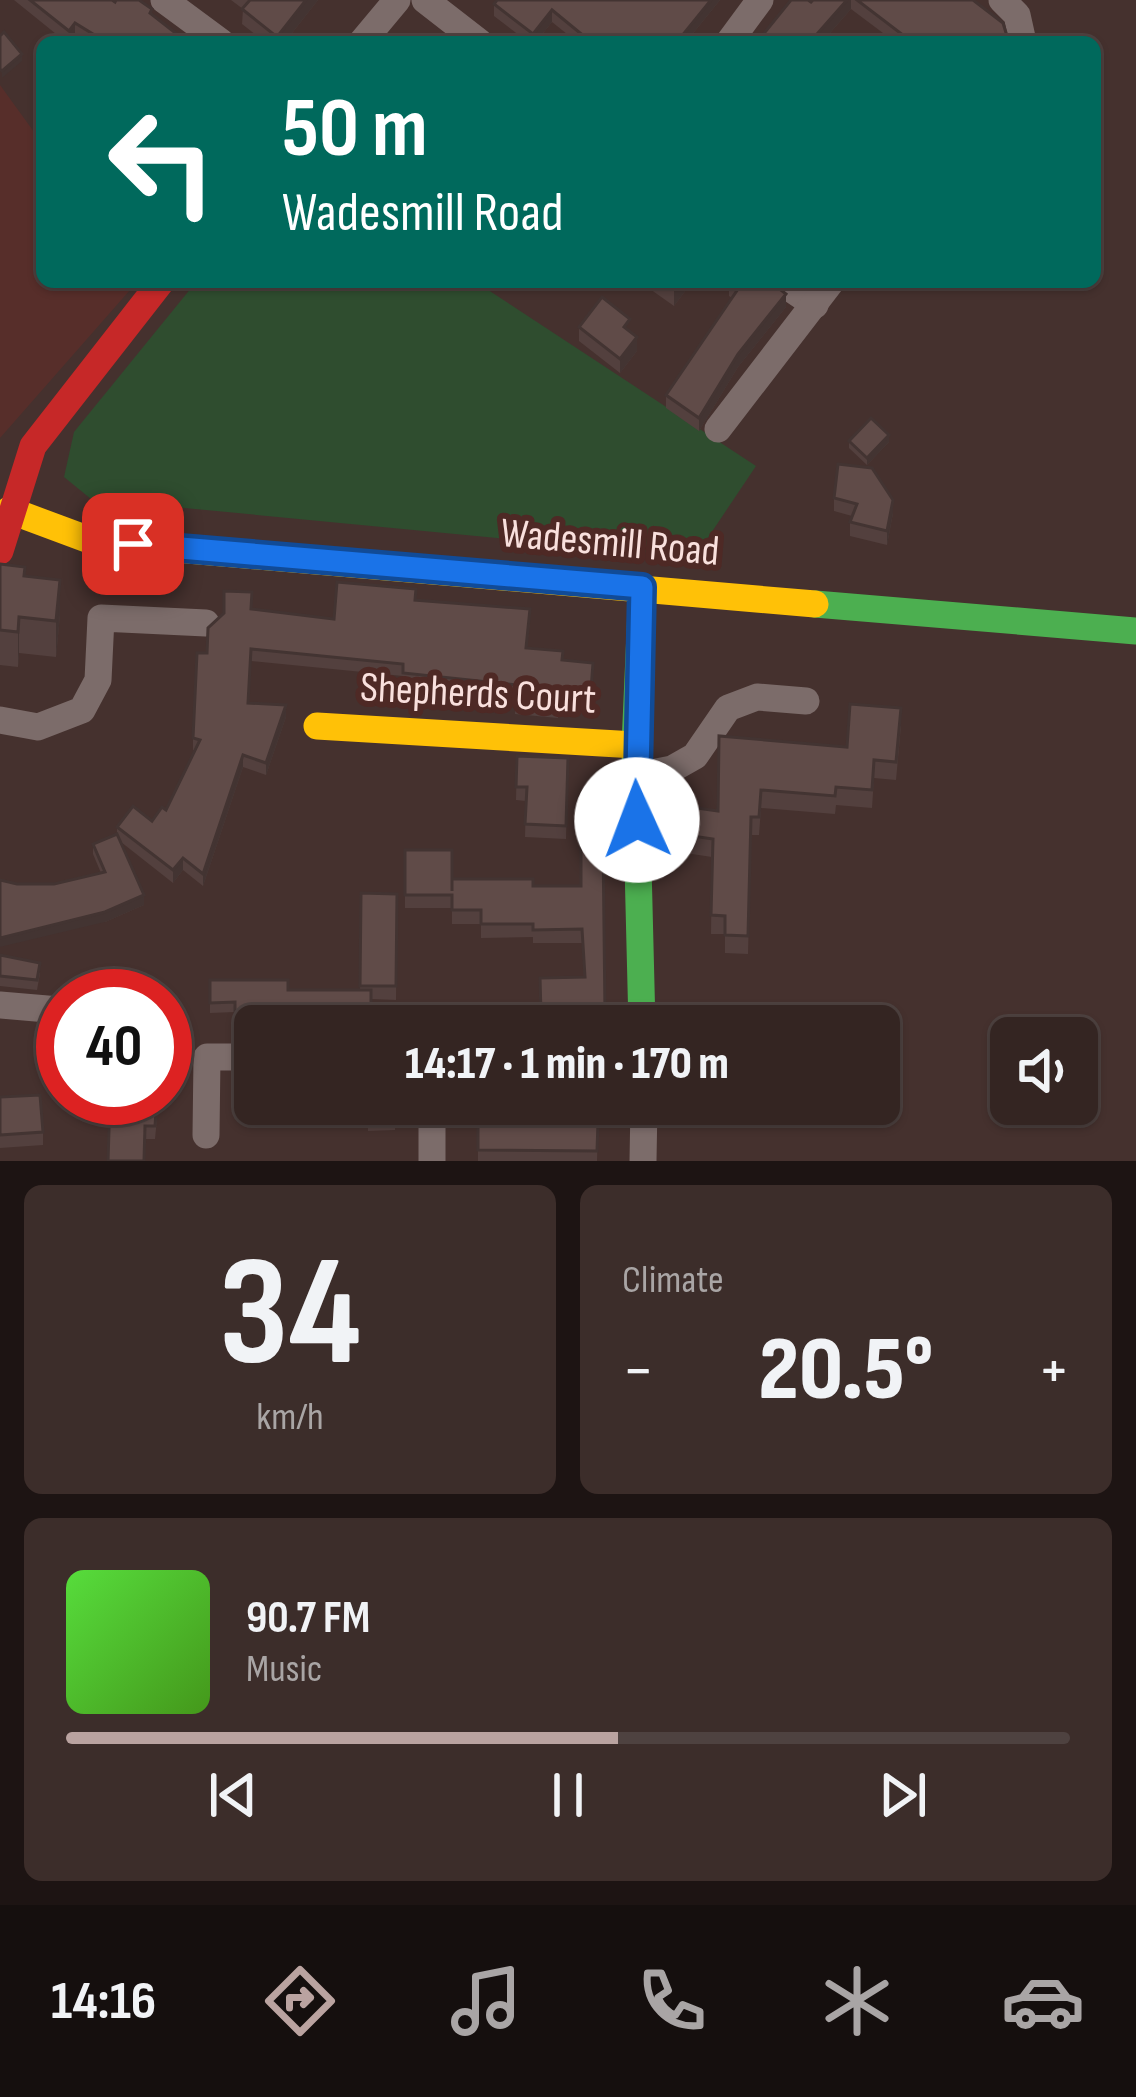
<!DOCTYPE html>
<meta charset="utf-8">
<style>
:root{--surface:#342522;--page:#3c2d2a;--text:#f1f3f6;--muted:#a9a5a5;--line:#4e4240;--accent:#baa3a0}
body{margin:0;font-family:"Sofia Sans Condensed",sans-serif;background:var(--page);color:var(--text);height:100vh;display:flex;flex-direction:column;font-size:45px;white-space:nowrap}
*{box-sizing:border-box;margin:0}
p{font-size:39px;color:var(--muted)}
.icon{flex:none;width:66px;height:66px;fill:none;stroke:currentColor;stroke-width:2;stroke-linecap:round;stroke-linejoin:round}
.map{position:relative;height:1161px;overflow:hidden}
.sheet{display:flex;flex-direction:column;gap:24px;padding:24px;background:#1d1413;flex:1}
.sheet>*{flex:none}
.top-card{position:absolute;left:36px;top:36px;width:1065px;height:252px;border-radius:18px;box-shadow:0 3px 9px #0004,0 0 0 3px var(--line);background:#00695c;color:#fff;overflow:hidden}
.controls{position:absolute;left:990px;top:1017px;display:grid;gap:24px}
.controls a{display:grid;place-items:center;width:108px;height:108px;border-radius:18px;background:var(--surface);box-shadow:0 3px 9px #0004,0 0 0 3px var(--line);font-size:60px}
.speed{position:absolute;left:36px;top:969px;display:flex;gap:24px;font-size:60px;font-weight:700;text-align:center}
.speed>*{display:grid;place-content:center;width:156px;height:156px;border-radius:50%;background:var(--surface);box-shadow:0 3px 9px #0004,0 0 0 3px var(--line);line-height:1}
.speed .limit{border:18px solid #d22;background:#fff;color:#111}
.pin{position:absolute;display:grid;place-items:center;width:102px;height:102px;color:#fff;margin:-51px;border-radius:24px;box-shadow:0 6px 18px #0006}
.me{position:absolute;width:132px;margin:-66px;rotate:358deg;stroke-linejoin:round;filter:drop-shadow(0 0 9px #0008)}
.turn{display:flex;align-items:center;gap:42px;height:252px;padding:0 48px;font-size:54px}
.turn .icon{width:156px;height:156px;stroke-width:2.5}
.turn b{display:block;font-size:84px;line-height:102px}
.big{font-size:90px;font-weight:800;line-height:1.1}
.sheet .tile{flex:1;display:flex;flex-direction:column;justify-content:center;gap:18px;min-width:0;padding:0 42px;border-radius:18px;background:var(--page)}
.sheet .dial{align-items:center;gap:0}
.dial b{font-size:156px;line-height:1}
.song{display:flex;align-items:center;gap:36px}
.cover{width:144px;height:144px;border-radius:18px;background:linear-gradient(135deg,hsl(110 70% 55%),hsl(100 70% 35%))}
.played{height:12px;border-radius:6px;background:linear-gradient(90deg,var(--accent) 55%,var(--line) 55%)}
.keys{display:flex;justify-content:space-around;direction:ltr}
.heat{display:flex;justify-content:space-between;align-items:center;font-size:66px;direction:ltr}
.sheet .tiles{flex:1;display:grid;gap:24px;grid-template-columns:1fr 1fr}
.tile:last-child{grid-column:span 2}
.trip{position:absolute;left:234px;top:1005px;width:666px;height:120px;border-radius:18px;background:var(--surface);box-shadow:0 3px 9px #0004,0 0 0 3px var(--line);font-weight:800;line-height:120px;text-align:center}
.tabs{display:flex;height:192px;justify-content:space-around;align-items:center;background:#150f0e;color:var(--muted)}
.tabs .icon{width:84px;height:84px}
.tabs .selected{color:var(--accent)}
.tabs b{font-size:54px;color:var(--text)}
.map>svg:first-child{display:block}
.built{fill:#572e2a}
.green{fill:#2f4d2f}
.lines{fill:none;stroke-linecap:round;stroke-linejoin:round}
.street{stroke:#7c6c6a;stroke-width:27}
.fast{stroke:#4caf50;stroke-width:27}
.slow{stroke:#ffc107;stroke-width:27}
.jam{stroke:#c62828;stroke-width:27}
.wall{fill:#53403e}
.shaded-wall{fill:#433432}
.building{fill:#604b48;stroke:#433432;stroke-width:3}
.route-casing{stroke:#114b97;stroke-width:30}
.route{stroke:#1a73e8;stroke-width:21}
.labels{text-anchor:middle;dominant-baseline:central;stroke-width:12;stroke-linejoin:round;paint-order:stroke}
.street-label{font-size:42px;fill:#f9e0dd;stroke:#4e2925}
</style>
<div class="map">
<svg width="1136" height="1161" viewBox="0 0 1136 1161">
<rect width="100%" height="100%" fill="#45312e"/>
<path class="built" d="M0,85l42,58v139h95l-137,156z"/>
<path class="green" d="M196,282h280l280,184 -61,91 -604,-58 -27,-22 10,-45z"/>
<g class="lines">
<g class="street">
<path d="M164,0l57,42"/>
<path d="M425,0l54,42"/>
<path d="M1002,0l15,15 6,27"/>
<path d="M362,42l35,-42"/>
<path d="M729,42l31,-42"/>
<path d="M781,282l34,23"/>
<path d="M718,429l113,-147"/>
<path d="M0,720l38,7 44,-17 16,-30 3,-62 105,5"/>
<path d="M636,776l36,-7 23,-13 33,-48 29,-11 49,4"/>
<path d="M0,1005l59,5"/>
<path d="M432,1026v-5"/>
<path d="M206,1135l1,-78h48"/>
<path d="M432,1161v-57"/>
<path d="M643,1161l1,-57"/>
</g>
<g class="fast">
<path d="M642,587l-7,158 7,281"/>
<path d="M815,604l321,27"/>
</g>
<g class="slow">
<path d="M9,510l86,32 720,62"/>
<path d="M317,726l318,19"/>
</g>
<path class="jam" d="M0,551l33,-105 128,-164"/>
</g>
<g class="wall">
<path d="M14,0h98l40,15 35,27h-102l-10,-6 -4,6h-5z"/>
<path d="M231,0h87l-33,42h-20l-23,-18 1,-15z"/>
<path d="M497,0h223l-34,42h-109l-25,-20 -16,20h-8l-34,-26v-12z"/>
<path d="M813,0h160l34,42h-112l-44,-33 -29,33h-65z"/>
<path d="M640,282h52l-18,24z"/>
<path d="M729,283l57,24 -48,60 -39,64 -33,-23v-13l66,-97 -3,-2z"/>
<path d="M579,327l51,5 7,19 -17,22 -41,-32z"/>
<path d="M849,441l40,1 -22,23 -18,-17z"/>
<path d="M834,498l59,15 -6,32 -37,-9v-14l2,-6 -18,-5z"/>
<path d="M0,564l25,12 35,39 -4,42 -37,-4 -1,14 -18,-2z"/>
<path d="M416,600l114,21 -3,27 35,12 31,15 -2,27 -13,-1 -1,12 -19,-1v6l-43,-4 1,-17 -113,-12v-9l-152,-15 -2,42 37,14 -20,58 -23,-8 -40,119 -20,-16 -10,13 -52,-41 23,63 -39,17 -88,-38h37l47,-11 -8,-19v-10l24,-10v-7l35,-6 14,-11 29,-59 -2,-1v-12l14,-85 44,-44 83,10z"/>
<path d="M901,726l-5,54 -22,-2 -2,30 -36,-3 -1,9 -74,-6 -2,27h-8l-3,119 -23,-1v-19h-14l1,-77 -40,-6v-18l175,-86z"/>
<path d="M517,756l51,2 -2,81 -41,-2 1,-36 -10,-1z"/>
<path d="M603,840l2,186h-64l-1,-48 44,-1 -2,-34h-49v-6l-52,1v-14h-29v-16h-47v-58l47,41 129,-5z"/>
<path d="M361,893l36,1 -1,106 -25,-1v27l-136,1v-15l-25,1v-33l78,10h72z"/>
<path d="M0,955l40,18 -3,17 -37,-4z"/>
<path d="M249,1077l146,27v26l-27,1v-15l-63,1v8l-55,1z"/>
<path d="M0,1097l43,35v13l-43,3z"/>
<path d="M159,1098l-4,41h-10l-37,22z"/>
<path d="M478,1122l120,1 -1,38h-119z"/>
</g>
<g class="shaded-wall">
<path d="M306,0h12l-33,42h-8v-5z"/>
<path d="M711,0h9l-34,42h-9z"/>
<path d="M847,0h4v9l-29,33h-12z"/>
<path d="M552,10v12l-16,20h-3v-8z"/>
<path d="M75,23v13l-6,6v-11z"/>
<path d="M22,54v7l-20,17v-7z"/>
<path d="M676,282h16l-18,24v-21z"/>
<path d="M786,294v13l-48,60 -39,64v-13l39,-64z"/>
<path d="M637,337v14l-17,22v-14z"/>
<path d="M889,435v7l-22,23v-7z"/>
<path d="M893,500v13l-6,32v-14z"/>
<path d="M60,580v35l-4,42v-36z"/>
<path d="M19,617v36l-1,14v-35z"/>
<path d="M286,705v12l-20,58v-12z"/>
<path d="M243,755v12l-40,119v-12z"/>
<path d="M183,858v12l-10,13v-13z"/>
<path d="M144,895v10l-39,17 -105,25v-9z"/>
</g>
<g class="building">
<path d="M30,0h82l3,2 1,-2h23l13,9 -2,4 37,29h-81l-31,-19 -6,8z"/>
<path d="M250,0h56l-29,37 -35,-28z"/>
<path d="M497,0h214l-34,42h-86l-39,-32 -19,24 -39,-30z"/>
<path d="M791,0h17l3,2 2,-2h34l-37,42h-53z"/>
<path d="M857,0h116l30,23 4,13 -5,6h-90z"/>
<path d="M4,32l18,22 -20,17 -2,-2v-33z"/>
<path d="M771,282l15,12 -48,60 -39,64 -33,-23 72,-106 -8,-7z"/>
<path d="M602,297l28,22 -6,8 13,10 -17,22 -41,-32z"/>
<path d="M871,418l18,17 -22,23 -18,-17z"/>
<path d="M838,464l34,4 21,32 -6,31 -37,-9 7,-18 -23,-6z"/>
<path d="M0,564l25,3 -1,9 36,4 -4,41 -37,-4 -1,15 -18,-2z"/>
<path d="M337,582l79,7 -1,11 115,9 -4,39 37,3 -1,9 31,3 -2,27 -13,-1 -1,12 -19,-2v7l-43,-4 2,-17 -114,-12v-9l-152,-15 -3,54 38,2 -20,58 -23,-8 -40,119 -20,-16 -10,12 -56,-43 16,-21 19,15 10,-14 4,3 34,-70 -7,-2 4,-85h10l1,-25 16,-15v-22l28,1 -1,17 83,10z"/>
<path d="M850,704l51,4 -5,54 -22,-2 -2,30 -36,-3 -1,9 -74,-6 -2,27h-8l-3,119 -23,-1v-19l-14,-1 2,-76 -41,-6 4,-28 42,6 1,-75 128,11z"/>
<path d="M517,756l51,2 -2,68 -41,-2 2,-37h-11z"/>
<path d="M117,834l27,61 -39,17 -105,26v-58l17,4h37l51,-12 -12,-28z"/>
<path d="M603,840l2,173 -64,1 -1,-36 45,-1 -3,-48 -49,1v-6h-52v-14h-29v-15h-47v-45h47v41v-12h81v7h48v-45z"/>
<path d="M361,893l36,1 -1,92h-36z"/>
<path d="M0,955l40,8 -3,17 -37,-4z"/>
<path d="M210,980h78v10h83v36l-136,-9v-15l-25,1z"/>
<path d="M249,1077h6v27h82h-32v9l-55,1z"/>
<path d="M40,1095l3,37 -43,3v-38z"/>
<path d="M110,1098h47l-2,28h-10l-1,35h-36z"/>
<path d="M368,1104h27v14l-27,1z"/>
<path d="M478,1122l120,1 -1,28 -119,-1z"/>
</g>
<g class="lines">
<defs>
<path id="route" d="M133,544l509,43 -5,233"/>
</defs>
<use href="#route" class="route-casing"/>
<use href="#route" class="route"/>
</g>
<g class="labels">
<g class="street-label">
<text transform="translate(610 543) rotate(5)">Wadesmill Road</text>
<text transform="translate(478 694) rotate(3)">Shepherds Court</text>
</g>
</g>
</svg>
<div class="controls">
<a><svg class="icon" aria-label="sound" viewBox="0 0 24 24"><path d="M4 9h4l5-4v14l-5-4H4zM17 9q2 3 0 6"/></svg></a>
</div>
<div class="speed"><div class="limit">40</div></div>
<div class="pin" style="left:133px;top:544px;background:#d93025"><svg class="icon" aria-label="arrive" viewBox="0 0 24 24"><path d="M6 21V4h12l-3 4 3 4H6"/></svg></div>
<svg class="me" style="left:637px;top:820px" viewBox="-20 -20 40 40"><circle r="19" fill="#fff"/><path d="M0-13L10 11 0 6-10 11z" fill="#1a73e8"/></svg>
<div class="trip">14:17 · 1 min · 170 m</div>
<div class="top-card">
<div class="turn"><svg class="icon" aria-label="left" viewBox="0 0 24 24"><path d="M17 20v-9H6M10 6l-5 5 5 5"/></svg><div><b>50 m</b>Wadesmill Road</div></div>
</div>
</div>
<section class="sheet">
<div class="tiles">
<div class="tile dial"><b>34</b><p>km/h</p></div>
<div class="tile"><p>Climate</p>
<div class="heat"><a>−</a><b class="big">20.5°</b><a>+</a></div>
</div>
<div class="tile">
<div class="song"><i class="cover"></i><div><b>90.7 FM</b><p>Music</p></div></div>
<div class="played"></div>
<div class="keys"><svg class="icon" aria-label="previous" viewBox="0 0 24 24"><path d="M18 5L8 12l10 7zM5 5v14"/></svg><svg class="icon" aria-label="pause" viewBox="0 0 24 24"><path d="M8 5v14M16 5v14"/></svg><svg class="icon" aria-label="next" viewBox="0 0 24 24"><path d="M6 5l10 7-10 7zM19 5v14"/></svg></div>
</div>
</div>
</section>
<nav class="tabs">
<b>14:16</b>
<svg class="icon selected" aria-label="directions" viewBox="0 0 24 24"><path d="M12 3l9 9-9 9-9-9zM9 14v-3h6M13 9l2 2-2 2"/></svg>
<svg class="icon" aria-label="music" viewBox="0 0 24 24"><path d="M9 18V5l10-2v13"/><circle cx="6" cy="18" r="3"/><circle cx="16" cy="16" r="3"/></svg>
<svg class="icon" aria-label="phone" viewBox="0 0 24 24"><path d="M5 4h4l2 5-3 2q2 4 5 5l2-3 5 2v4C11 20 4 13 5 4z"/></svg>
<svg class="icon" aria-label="climate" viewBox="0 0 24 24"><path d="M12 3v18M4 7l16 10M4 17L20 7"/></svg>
<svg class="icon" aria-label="car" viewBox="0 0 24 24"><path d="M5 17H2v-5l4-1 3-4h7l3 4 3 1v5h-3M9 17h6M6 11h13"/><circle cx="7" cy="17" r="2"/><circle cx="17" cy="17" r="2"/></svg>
</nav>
